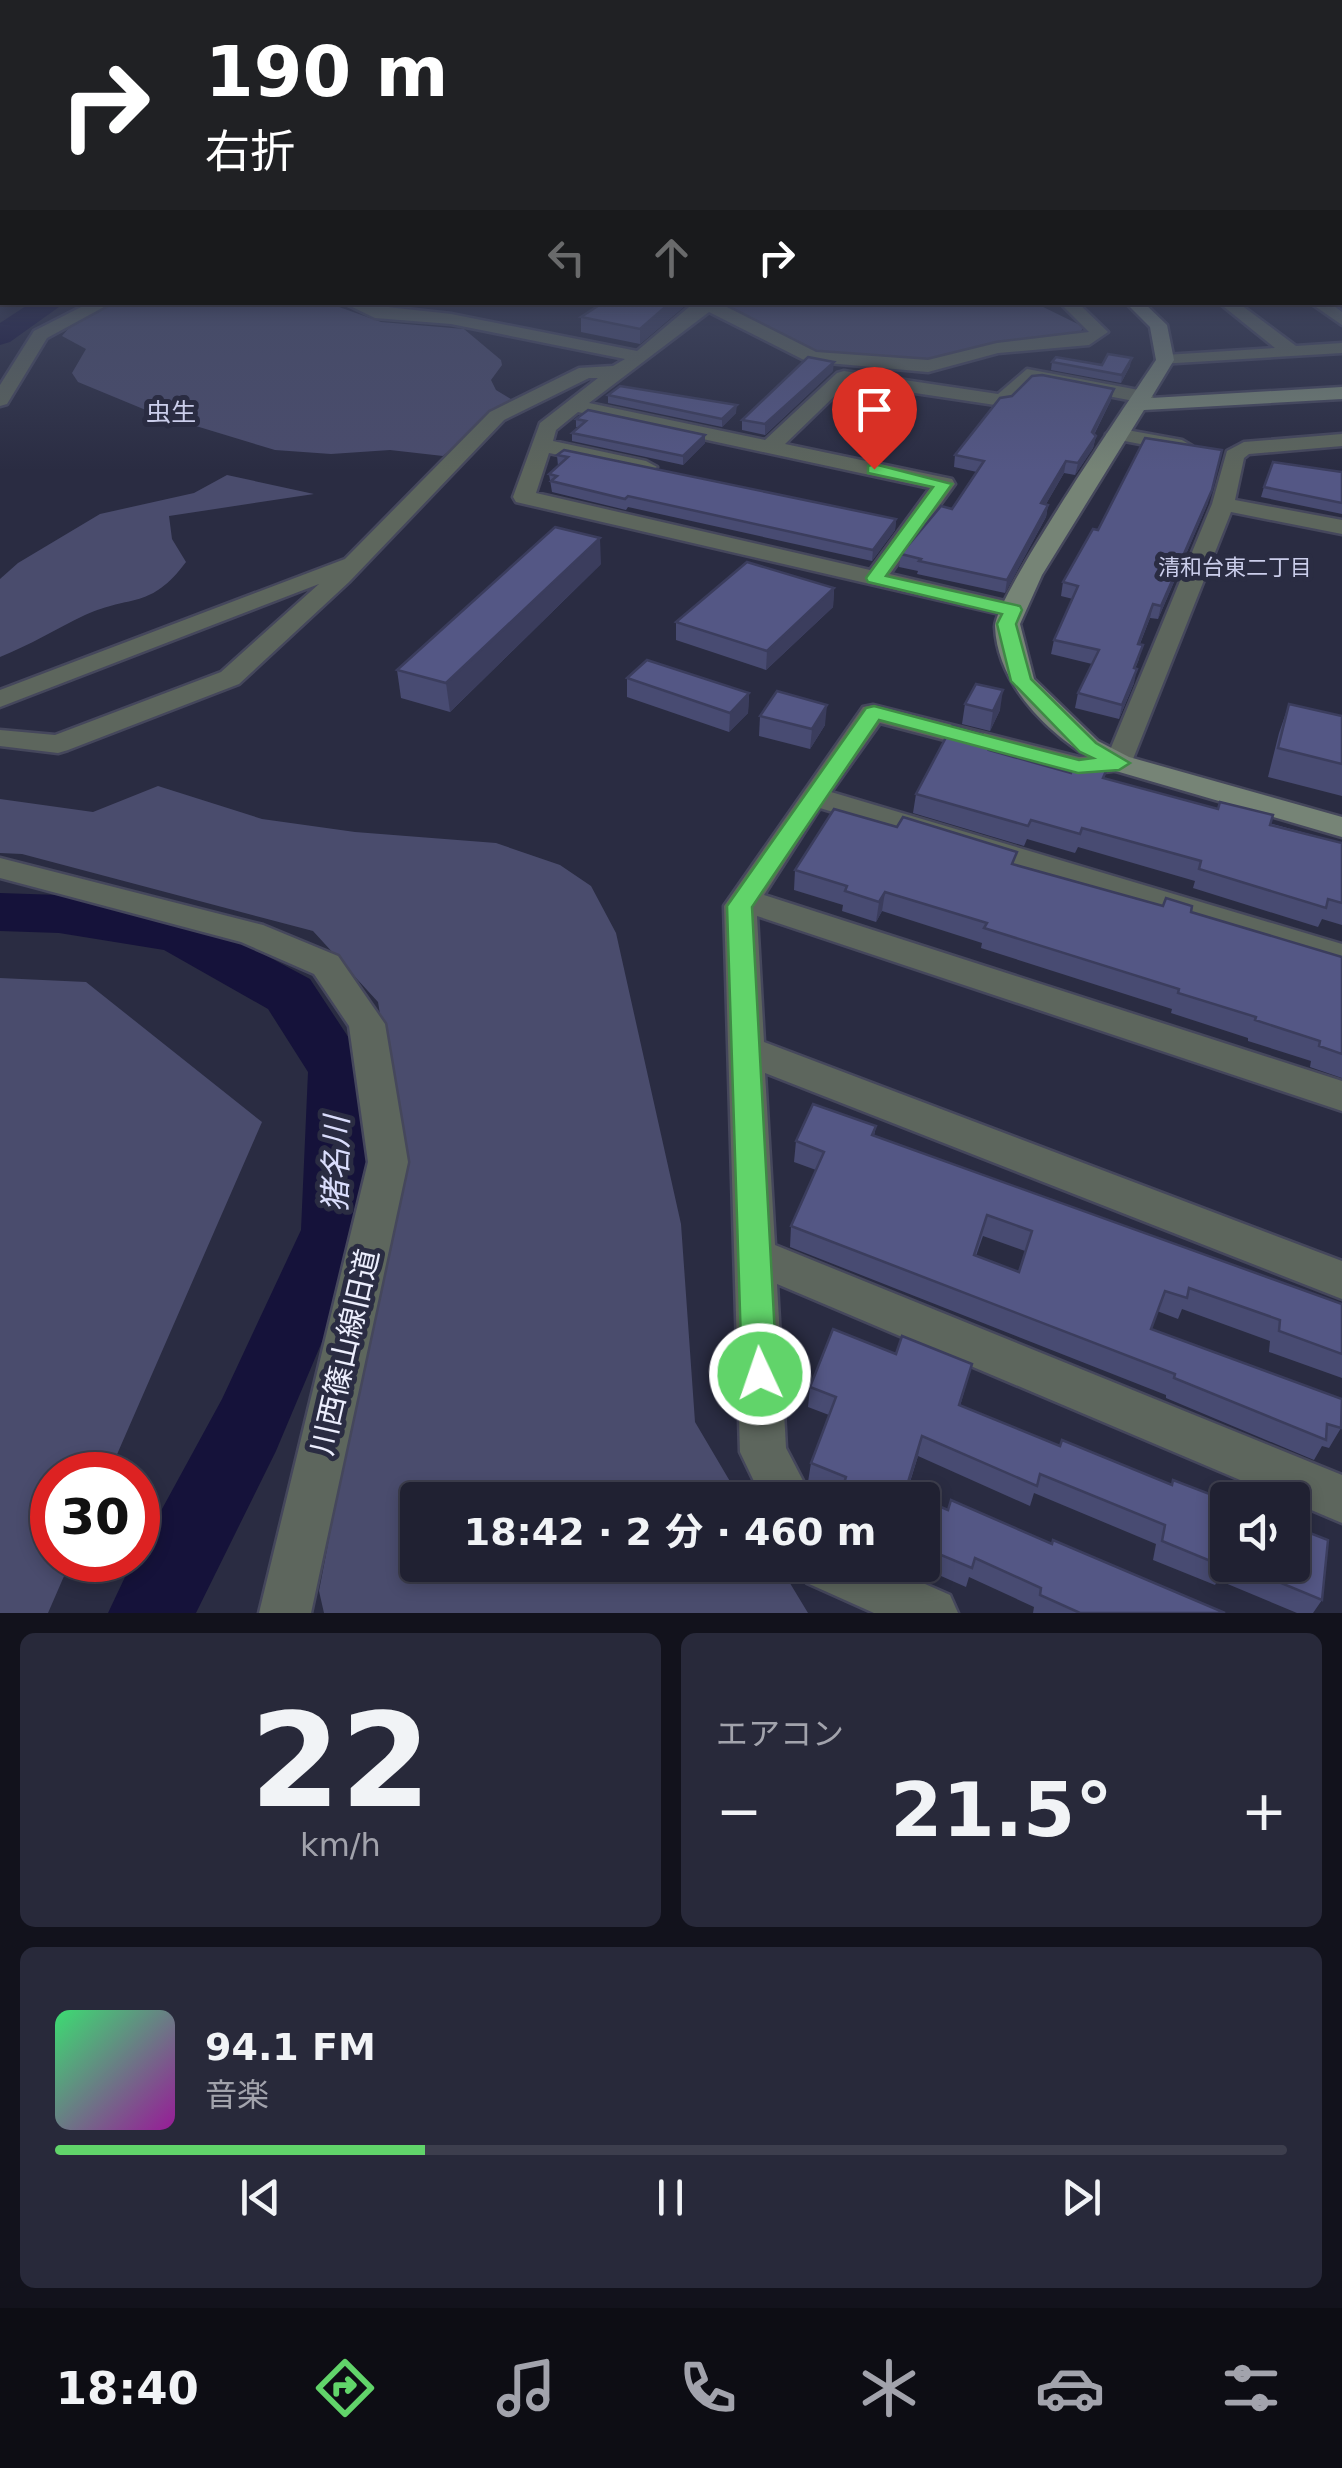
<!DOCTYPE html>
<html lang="ja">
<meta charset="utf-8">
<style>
:root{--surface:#202132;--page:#28293a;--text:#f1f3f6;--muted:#a2a3ac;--line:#3d3e4d;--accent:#61d46a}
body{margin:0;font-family:"DejaVu Sans","Noto Sans JP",sans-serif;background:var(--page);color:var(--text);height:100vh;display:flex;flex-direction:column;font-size:38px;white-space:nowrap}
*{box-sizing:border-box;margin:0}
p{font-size:32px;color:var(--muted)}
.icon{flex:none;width:55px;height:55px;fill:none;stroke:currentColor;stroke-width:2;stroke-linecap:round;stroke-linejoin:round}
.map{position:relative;height:1613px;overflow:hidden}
.side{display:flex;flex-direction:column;gap:20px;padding:20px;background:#12121c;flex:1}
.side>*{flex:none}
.top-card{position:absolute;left:0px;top:0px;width:1342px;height:305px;box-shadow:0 5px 15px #0003,0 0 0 2px var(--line);background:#202124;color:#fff;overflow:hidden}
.fabs{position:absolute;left:1210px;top:1482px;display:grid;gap:20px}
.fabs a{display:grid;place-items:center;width:100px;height:100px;border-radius:10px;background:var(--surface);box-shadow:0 5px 15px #0003,0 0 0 2px var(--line);font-size:50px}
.speed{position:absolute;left:30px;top:1452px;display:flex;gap:20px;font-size:50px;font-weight:700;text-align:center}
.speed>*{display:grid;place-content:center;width:130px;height:130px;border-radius:50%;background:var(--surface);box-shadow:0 5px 15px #0003,0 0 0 2px var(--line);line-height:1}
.speed .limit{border:15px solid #d22;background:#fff;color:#111}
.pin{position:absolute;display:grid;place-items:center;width:85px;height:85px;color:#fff;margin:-102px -42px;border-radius:50% 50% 50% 0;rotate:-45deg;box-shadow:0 0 10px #0007}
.pin .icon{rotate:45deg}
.me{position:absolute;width:110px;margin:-55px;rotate:357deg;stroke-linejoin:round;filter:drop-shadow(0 0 8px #0008)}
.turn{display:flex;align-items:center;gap:35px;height:210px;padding:0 40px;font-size:45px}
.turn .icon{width:130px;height:130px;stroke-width:2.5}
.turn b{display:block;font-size:70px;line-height:85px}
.lanes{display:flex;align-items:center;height:95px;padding:0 40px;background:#0003;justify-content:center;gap:50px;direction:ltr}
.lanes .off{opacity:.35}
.big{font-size:75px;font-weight:700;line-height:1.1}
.side .card{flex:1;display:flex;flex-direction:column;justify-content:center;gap:15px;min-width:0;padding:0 35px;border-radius:15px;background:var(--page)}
.side .dial{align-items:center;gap:0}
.dial b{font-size:130px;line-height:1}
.song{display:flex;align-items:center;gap:30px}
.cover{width:120px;height:120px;border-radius:15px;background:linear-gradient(135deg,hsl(140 70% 55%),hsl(300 70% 35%))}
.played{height:10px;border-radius:5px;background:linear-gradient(90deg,var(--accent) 30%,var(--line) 30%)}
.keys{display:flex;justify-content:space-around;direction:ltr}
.heat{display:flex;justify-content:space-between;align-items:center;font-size:55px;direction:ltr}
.side .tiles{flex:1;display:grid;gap:20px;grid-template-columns:1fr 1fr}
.card:last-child{grid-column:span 2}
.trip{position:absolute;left:400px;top:1482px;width:540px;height:100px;border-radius:10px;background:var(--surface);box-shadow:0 5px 15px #0003,0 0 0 2px var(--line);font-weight:700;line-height:100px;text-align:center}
.tabs{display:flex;height:160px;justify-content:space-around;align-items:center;background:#0d0d14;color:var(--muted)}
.tabs .icon{width:70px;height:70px}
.tabs .active{color:var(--accent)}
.tabs b{font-size:45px;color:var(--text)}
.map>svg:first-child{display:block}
.green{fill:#4a4c6d}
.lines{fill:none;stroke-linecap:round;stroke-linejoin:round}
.river{fill:#15123a;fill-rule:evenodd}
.street-casing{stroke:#45475c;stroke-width:5}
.secondary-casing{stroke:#45475c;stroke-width:5}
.street{fill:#5d665d;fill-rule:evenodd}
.secondary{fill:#768476;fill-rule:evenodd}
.wall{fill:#484b72;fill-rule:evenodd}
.shaded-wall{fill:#3b3d5d}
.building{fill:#545785;stroke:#3b3d5d;stroke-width:2.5;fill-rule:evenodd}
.route{fill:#61d46a;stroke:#3f8a45;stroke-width:2.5}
.labels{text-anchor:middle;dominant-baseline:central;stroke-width:10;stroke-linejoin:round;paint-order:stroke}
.far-neighbourhood-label{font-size:22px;fill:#cbceeb;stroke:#2a2c42}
.far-quarter-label{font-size:25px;fill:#cbceeb;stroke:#2a2c42}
.near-street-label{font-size:30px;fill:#eceefd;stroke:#2a2c42}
.near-water-label{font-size:32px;font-style:italic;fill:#daddfc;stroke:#2a2c42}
</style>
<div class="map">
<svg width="1342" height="1613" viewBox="0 0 1342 1613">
<rect width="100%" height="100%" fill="#2a2c42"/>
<g class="green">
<path d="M116,303h212l53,19 83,7 37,31 1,5 -11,15 5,10 20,12 -26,14 -47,40 -53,-6 -59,4 -56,-4 -122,-37 -75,-31 -6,-9 14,-24 -24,-13 13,-15z"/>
<path d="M723,303h312l49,24 -10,13 -84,5 -67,17 -103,-10z"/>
<path d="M227,475l87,19 -145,22 3,23 14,23c-36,48 -54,32 -101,53 -29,14 -55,30 -85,42v-78l18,-16 82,-49 94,-21z"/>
<path d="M158,786l104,33 93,13 141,11 64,22 31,21 25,47 65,291 14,198 46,78h-323v65h361l29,48h-484l-5,-22 84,-439 -25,-150 -65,-71 -291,-77 -22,-1v-54l93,13z"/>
<path d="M0,978l86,4 176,140 -154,353h-56v85h19l-23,53h-48z"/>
</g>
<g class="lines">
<g class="river">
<path d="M32,302h34l-56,40 -10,3v-22z"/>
<path d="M0,893l59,2 139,24 112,60 60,91 -1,160 -93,221 -80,162h-88l25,-53h5v-7l84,-154 79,-169 7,-158 -40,-63 -104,-59 -105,-17 -59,-2z"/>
</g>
<defs>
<g id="street">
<path d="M1340,257l2,1v10l-2,-1z"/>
<path d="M91,302h22l-66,36 -40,66 -7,2v-21l34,-54z"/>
<path d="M342,302l109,12 186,37 58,-49h22l99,50 112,8 69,-17 92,-11 -30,-30h18l31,30 -19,13 -91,8 -70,19 -122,-11 -97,-49 -120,91 176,37 72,-67 7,-2 154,23 29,-25 117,22 10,6 -10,6 -113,-22 -22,23 -7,2 -154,-23 -63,61 167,35 3,5 -65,90 132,31 3,5 -12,7 -497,-115 -3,-5 27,-74 58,-45h-9l-85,42 -155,162 -110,102 -171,66 -10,3 -58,-7v-16l55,5 166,-63 98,-88 -319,123v-17l345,-131 145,-147 89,-44 34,-2 12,-7 -174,-35 -76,-6zM578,412l352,76 -60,82 -334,-77 13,-40 97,20 11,-6 -11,-6 -93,-20 3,-11z"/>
<path d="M1218,302h19l59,44 46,-3v10l-183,11 -3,-4 9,-5 110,-7z"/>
<path d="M1309,302h20l13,10v13z"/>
<path d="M1116,428l66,12 10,6 -10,6 -73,-14 -3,-4z"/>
<path d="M1342,434v12l-93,8 -5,4 -9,42 107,20v14l-111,-22 -102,257 -50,6 -199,-52 -49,69 511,152v24l-522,-160 -56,87 578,186v30l-585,-195 7,126 578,219v38l-577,-226 10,172 567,230v48l-565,-239 9,164 27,52h-50l-23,-48 -16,-546 139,-199 10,-2 206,52 29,-2 104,-251 15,-53 17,-9z"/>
<path d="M0,858l263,67 75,31 47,68 23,138 -97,451h-52l109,-451 -19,-136 -35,-52 -73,-32 -241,-64z"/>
<path d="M800,1565h82l68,30 8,18h-84l-67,-30z"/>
</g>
<path id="secondary" d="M1125,302h18l24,23 7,35 -23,38 191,-11v12l-198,11 -102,165 -22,49 14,55 64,62 31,16 213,60v20l-233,-68c-52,-27 -111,-79 -114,-142 -1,-29 136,-229 161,-267l-6,-33z"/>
</defs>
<use href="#street" class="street-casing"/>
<use href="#secondary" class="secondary-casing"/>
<use href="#street" class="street"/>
<use href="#secondary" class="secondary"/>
</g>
<g class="wall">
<path d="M687,304l-47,40 -59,-12v-15z"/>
<path d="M1052,362l50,3 28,1 -9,17 -70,-13z"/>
<path d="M833,371l-68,64 -23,-5v-10z"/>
<path d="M608,395l128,18 -14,14 -114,-24z"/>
<path d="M1111,400l-17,35 2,1 -3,12 -18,27 -11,-2 -18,31 2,1 -2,12 -41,76 -88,-19 1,-3 -19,-4 2,-13 51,-45 25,-37 -23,-5 1,-12z"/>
<path d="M576,419l129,24 -22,22 -111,-24v-8l6,-6h-2z"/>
<path d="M557,455l339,64 -1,11 -23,31 -244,-54 -2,3 -74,-18 -3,-18 9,-8z"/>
<path d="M1342,472v42l-81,-17 3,-10z"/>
<path d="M1208,503l-50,116 -8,-1 -10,26 -1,15 -4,10 -1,14 -15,36 -44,-11 3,-15 14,-29 -41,-10 3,-14 19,-41 -12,-3 2,-14 35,-52z"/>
<path d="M601,564l-151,148 -49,-14 -4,-28z"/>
<path d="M834,588l-1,19 -67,63 -90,-30v-18z"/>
<path d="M627,678l122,15 -1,20 -19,19 -102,-35z"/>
<path d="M965,704l35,6 -10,21 -28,-7z"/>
<path d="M1289,704l53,12v80l-74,-19 11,-44z"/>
<path d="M760,716l65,9 -15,24 -51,-13z"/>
<path d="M982,734l-2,8 12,3 -1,6 80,22 35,-2 -2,7 238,65v82l-20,-6 -4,8 -125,-39 2,-7 -117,-34 -3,6 -48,-14 -3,7 -111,-33 3,-19z"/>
<path d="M1014,865l149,41 28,6 151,45v121l-32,-11 1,-6 -63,-20v-3l-77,-25 1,-4 -191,-61 1,-5 -100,-32 -6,11 -34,-11 1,-6 -49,-15 1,-20z"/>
<path d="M876,1126l-2,10 468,168v74l-73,-26 1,-11 -88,-32 -4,10 -21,-8 -6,18 190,99 -12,20 -7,-2 -8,14 -148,-62v-3l-376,-148 1,-21 25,-56 -22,-8 2,-21zM983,1236l42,15 -6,21 -43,-16z"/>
<path d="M896,1354l76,10 -12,42 100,40 111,39 2,-5 55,21v64h64l30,35 -9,13h-16l-79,-33 -3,5 -62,-25 3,-16 -122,-51 -4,13 -112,-50 -11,36 41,18 103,33 174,70h-192l1,-6 -65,-30 -3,10 -50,-22h6v-65h-83l1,-5 -32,-13 3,-19 18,-48 -21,-8 2,-20z"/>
</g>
<g class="shaded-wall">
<path d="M671,302h16v2l-47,40v-15z"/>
<path d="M1132,358l-2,8 -9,17 1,-8z"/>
<path d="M834,362l-1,9 -68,64v-11z"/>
<path d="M1114,389l-3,11 -22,44 3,-12z"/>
<path d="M737,405l-1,8 -14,14v-8z"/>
<path d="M705,435v8l-22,22v-9z"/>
<path d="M1096,436l-3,12 -18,27 3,-12z"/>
<path d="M1066,461l-2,12 -25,43 2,-13z"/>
<path d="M1212,490l-4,13 -50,116 3,-13z"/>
<path d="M1048,505l-2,12 -41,76 2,-13z"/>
<path d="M896,519l-1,11 -23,31 1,-11z"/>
<path d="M600,538l1,26 -151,148 -4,-29z"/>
<path d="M834,588l-1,19 -67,63 1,-19z"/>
<path d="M1153,604l-3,14 -16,40 4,-14z"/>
<path d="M1137,669l-3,14 -15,36 3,-14z"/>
<path d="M1003,690l-3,20 -10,21 3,-20z"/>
<path d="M749,693l-1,20 -19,19 1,-19z"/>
<path d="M827,705l-2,20 -15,24 2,-20z"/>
<path d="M885,892l-3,19 -6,11 3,-20z"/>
<path d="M922,1436l-4,20 -14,44 1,-8z"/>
</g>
<g class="building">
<path d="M604,302h67l-31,27 -59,-12z"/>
<path d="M1108,354l24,4 -10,17 -70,-13 4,-5 46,8z"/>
<path d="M808,357l26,5 -69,62 -23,-4z"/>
<path d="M1042,375l72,14 -22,43 4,4 -18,27 -12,-2 -25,42 7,2 -41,75 -88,-19 2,-2 -20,-5 40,-48 11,3 32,-48 -29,-6 45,-57 12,-2 20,-20z"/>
<path d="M620,386l117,19 -15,14 -114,-24z"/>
<path d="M588,410l117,25 -22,21 -111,-23 14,-12 -10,-2z"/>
<path d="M1145,438l77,12 -10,40 -51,116 -8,-2 -15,40 5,1 -9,23 3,1 -15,36 -44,-12 21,-43 -45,-10 24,-54 -15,-4 30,-53 5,1z"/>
<path d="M564,450l332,69 -23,31 -245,-54 -3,3 -74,-18 6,-5 -8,-2 19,-17 -11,-2z"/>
<path d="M1273,462l69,10v31l-78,-16z"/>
<path d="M555,527l45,11 -154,145 -49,-13z"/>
<path d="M747,562l87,26 -67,63 -91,-29z"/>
<path d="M647,660l102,33 -19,20 -103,-35z"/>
<path d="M976,684l27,6 -10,21 -28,-7z"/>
<path d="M777,691l50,14 -15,24 -52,-13z"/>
<path d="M1289,704l53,12v48l-64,-16z"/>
<path d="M952,726l30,8 -4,7 14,4 -3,5 82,23 4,-10 31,8 -3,7 115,31 2,-7 53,13 -3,10 72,18v60l-14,-4 -2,9 -127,-39 2,-8 -119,-33 -2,6 -49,-14 -3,6 -112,-32z"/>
<path d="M834,809l63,18 6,-10 114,35 -5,12 151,42 3,-8 26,8 -1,6 151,45v97l-23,-8 1,-5 -65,-21 1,-3 -78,-24 1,-4 -195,-61 3,-5 -102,-31 -6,10 -34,-11 2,-5 -52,-16z"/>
<path d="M813,1104l63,22 -4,9 470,169v50l-63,-23 1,-11 -91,-32 -2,10 -22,-7 -14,38 191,70 -1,29 -14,-4 -1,16 -152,-62 1,-4 -384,-148 33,-74 -28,-11zM987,1215l45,16 -13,41 -45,-17z"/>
<path d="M833,1329l63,25 6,-18 70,28 -13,41 101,41 2,-6 110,45 1,-5 55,21v60l-2,-1 -1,7 -63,-26 3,-16 -125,-51 -3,12 -115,-50 -17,56 43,18 3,-10 101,44 1,-4 172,73h-145l-40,-18 1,-7 -66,-30 -3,10 -50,-21v-47h-73l-9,-4 6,-19 -35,-14 25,-66 -26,-10z"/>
<path d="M1292,1526l36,14 -6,60 -84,-35h54z"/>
</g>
<linearGradient id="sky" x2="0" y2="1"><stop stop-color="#171824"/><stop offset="0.52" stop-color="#444b65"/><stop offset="1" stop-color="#444b65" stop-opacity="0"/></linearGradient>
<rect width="1342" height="471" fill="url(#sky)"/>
<path class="route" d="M874,464l78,20 -66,92 134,30 2,4 -6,14 15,55 65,64 34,20 -11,7 -41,3 -199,-53 -127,187 25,467 -5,11 -12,5 -13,-5 -5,-11 -15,-468 139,-198 8,-2 205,54 14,-2 -13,-6 -69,-71 -14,-57 5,-10 -134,-32 -2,-4 67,-91 -65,-14v-7z"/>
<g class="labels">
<g class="far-neighbourhood-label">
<text x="1235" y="567">清和台東二丁目</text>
</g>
<g class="far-quarter-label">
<text x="171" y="412">虫生</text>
</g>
<g class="near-street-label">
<text transform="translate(345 1352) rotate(-77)">川西篠山線旧道</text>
</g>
<g class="near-water-label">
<text transform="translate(336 1164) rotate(-89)">猪名川</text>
</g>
</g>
</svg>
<div class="fabs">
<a><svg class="icon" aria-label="sound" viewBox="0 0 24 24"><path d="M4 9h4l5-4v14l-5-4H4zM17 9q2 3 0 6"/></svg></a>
</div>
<div class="speed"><div class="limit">30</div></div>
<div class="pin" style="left:874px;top:469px;background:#d93025"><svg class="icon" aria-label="arrive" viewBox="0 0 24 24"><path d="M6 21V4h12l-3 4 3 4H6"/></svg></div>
<svg class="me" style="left:760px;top:1374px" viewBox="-20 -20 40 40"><circle r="17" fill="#61d46a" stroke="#fff" stroke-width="3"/><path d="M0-11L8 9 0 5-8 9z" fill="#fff"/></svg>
<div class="trip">18:42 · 2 分 · 460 m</div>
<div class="top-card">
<div class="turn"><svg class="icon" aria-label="right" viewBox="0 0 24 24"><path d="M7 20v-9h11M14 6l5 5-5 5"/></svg><div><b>190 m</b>右折</div></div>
<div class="lanes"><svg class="icon off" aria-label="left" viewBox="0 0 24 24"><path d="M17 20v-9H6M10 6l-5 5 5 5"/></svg><svg class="icon off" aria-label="ahead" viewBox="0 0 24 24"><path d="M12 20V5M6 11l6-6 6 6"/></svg><svg class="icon" aria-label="right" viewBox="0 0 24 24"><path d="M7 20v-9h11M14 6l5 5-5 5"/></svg></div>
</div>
</div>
<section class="side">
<div class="tiles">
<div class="card dial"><b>22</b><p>km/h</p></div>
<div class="card"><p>エアコン</p>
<div class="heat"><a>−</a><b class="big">21.5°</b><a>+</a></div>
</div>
<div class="card">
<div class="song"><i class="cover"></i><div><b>94.1 FM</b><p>音楽</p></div></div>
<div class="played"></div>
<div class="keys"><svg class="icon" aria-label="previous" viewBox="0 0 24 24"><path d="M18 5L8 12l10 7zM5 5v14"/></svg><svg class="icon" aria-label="pause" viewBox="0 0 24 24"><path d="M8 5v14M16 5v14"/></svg><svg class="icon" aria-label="next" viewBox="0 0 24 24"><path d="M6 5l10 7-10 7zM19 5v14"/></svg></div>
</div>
</div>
</section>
<nav class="tabs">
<b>18:40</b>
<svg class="icon active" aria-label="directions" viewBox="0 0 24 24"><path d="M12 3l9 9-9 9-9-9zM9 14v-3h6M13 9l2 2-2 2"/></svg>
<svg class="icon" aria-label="music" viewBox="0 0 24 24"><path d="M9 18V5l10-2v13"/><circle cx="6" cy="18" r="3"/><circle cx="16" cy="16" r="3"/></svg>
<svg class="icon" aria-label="phone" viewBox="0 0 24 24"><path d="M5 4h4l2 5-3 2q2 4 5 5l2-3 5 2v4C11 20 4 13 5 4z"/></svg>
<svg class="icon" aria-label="climate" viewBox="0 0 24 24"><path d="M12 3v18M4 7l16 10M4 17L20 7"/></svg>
<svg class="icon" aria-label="car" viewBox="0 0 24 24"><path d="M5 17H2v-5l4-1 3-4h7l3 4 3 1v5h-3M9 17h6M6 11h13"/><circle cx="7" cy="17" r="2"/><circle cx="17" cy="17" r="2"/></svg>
<svg class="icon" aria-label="filters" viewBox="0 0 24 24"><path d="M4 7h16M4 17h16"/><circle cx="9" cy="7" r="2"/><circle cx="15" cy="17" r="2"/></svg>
</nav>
